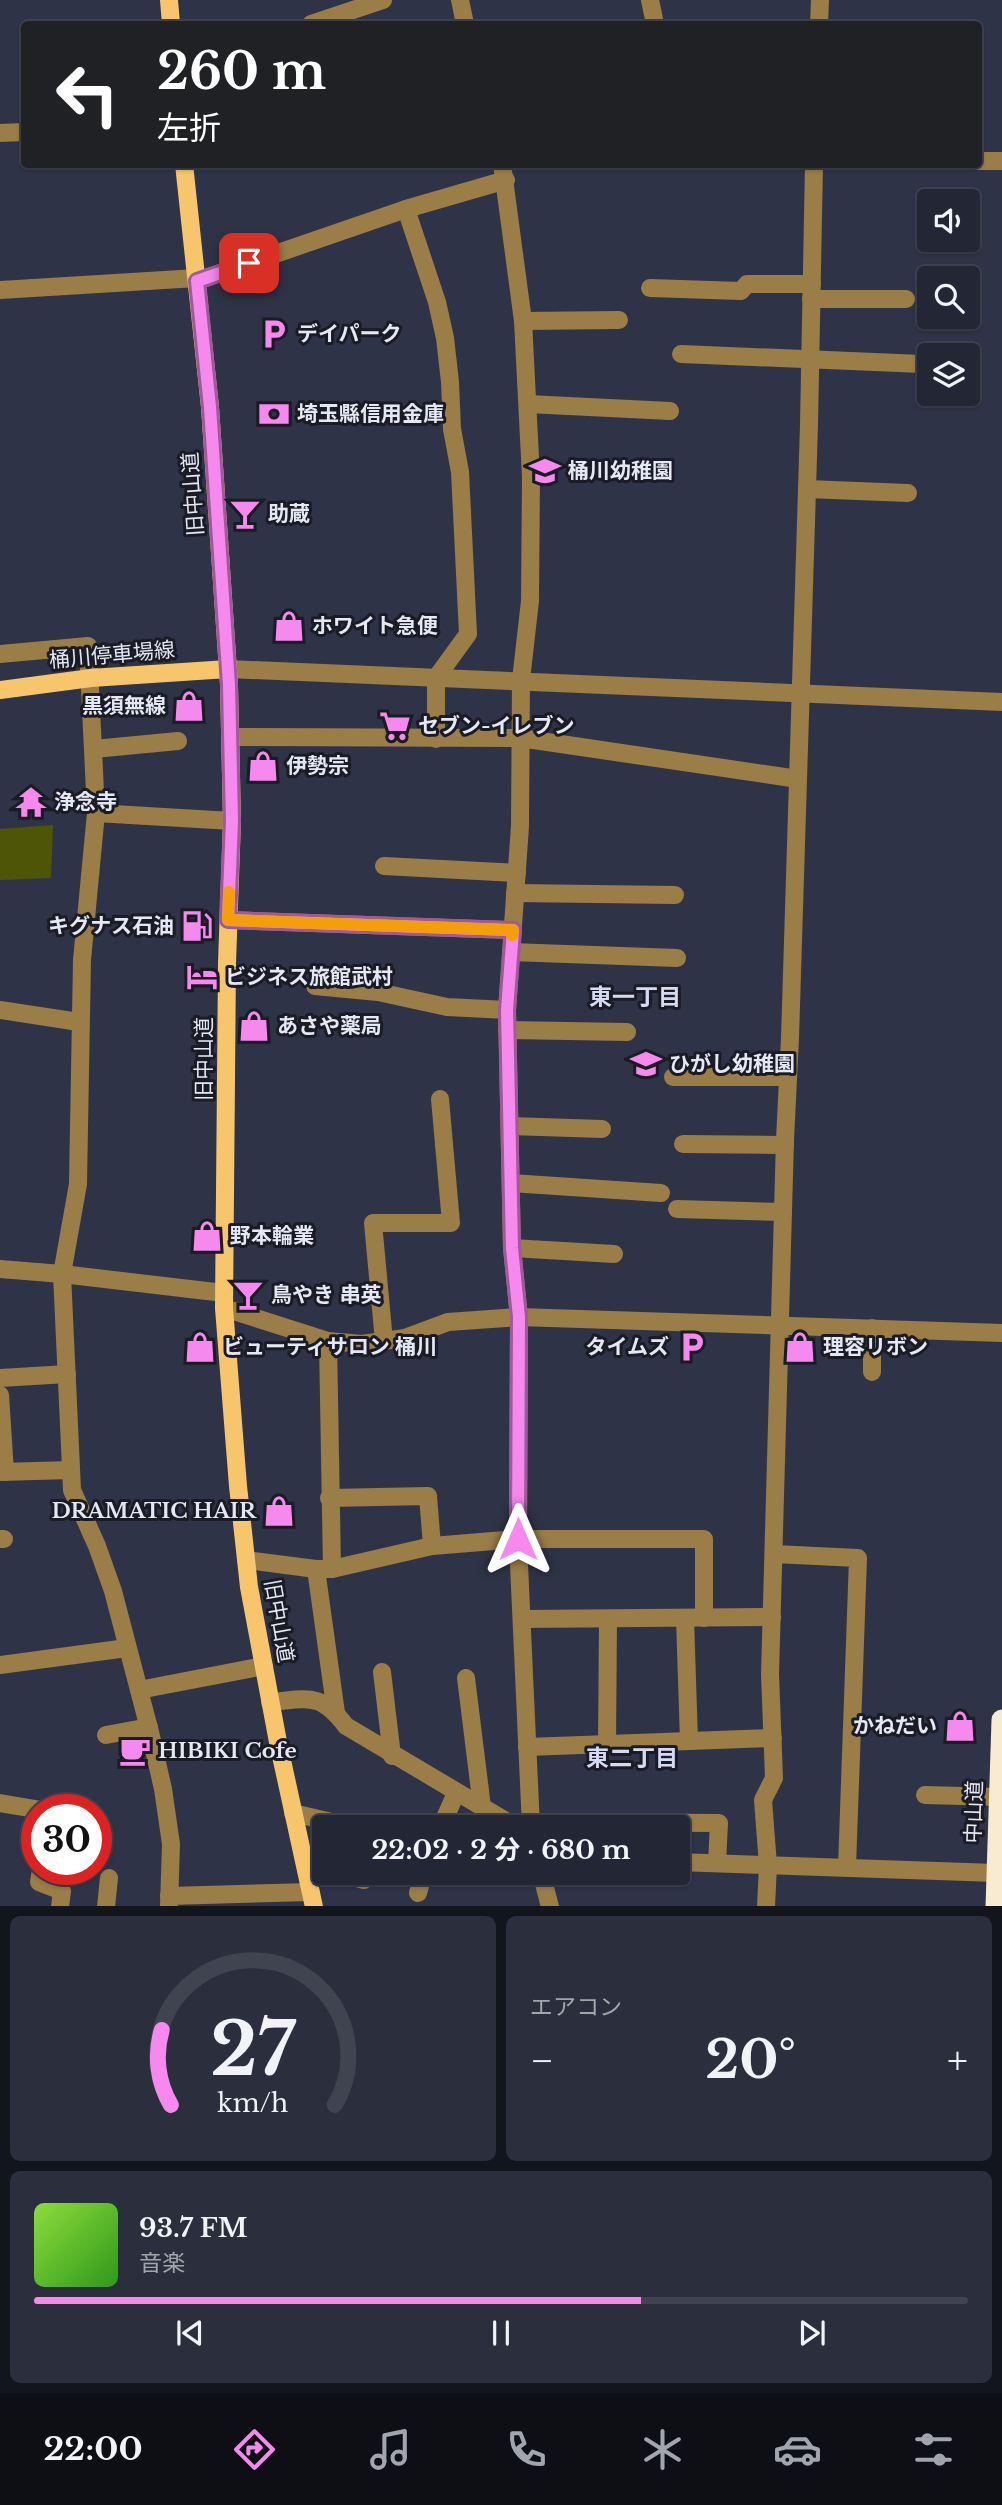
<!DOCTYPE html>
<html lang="ja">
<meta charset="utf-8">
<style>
:root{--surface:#232635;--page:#2b2e3d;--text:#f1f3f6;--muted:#a3a5ad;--line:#404350;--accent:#f689ee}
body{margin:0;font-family:"Libre Baskerville","Noto Sans JP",serif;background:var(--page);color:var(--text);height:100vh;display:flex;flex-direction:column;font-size:26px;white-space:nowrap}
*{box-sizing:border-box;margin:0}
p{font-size:23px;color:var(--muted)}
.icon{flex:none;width:38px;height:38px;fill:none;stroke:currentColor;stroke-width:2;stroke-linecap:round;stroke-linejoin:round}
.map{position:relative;height:1906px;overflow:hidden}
.drawer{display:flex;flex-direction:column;gap:10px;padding:10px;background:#13151d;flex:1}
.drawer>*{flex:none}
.top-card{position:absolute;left:21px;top:21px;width:961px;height:147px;border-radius:7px;box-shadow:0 2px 5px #0004,0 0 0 2px var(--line);background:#202124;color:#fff;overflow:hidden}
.controls{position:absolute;left:917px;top:189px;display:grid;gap:14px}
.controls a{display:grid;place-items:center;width:63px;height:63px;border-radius:7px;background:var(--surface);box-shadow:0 2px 5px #0004,0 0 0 2px var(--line);font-size:35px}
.speed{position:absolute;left:21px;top:1794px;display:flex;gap:14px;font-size:35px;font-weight:700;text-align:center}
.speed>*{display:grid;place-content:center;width:91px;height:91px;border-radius:50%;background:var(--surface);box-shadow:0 2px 5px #0004,0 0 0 2px var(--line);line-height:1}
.speed .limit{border:10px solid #d22;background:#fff;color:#111}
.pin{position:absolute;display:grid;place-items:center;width:60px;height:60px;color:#fff;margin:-30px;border-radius:14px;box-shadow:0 4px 10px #0006}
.me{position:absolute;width:77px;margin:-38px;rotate:0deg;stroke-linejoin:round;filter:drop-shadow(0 0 5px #0008)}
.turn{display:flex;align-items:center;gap:24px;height:147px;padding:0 21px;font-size:32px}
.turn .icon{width:91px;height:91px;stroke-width:2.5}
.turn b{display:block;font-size:49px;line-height:60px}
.big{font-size:52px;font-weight:700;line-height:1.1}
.drawer .card{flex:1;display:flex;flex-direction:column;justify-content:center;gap:10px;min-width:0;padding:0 24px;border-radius:10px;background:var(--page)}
.drawer .dial{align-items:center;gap:0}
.dial svg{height:182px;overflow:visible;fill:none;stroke:var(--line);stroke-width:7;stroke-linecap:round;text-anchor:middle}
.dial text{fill:var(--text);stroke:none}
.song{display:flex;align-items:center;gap:21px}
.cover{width:84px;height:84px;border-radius:10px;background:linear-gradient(135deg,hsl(90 70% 55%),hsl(110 70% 35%))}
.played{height:7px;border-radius:4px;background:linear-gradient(90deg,var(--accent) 65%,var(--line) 65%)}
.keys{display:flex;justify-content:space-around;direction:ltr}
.heat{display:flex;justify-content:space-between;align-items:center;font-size:38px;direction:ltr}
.drawer .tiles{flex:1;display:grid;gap:10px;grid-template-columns:1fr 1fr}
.card:last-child{grid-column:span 2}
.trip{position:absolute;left:312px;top:1815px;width:378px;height:70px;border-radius:7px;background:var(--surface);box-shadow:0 2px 5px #0004,0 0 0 2px var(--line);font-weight:700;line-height:70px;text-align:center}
.menu{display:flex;height:112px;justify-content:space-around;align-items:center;background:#0e0f15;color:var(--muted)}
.menu .icon{width:49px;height:49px}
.menu .active{color:var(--accent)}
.menu b{font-size:32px;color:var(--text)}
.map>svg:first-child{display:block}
.green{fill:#4f5507}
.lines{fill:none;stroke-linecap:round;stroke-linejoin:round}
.minor{stroke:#9a7d47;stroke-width:18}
.major{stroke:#f7c66c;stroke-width:18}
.highway{stroke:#f9ebd2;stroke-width:21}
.route-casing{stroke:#a0599b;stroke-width:18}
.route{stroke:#f689ee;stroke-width:12}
.slow{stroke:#f59e0b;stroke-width:12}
.labels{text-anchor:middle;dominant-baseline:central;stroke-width:6;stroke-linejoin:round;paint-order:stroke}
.poi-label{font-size:21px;font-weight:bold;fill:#e4e7f4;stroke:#1a1b24;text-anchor:start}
.street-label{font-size:21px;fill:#e4e7f4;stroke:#1a1b24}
.neighbourhood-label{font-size:23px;font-weight:bold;fill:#d4daf3;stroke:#1a1b24}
</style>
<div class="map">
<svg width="1002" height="1907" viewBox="0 0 1002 1907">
<rect width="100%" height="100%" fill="#2f3347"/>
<path class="green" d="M53,825l-2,53 -51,2v-51z"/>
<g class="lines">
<g class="minor">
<path d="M460,0l5,24"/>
<path d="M650,0l5,24"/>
<path d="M311,24l72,-24"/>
<path d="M819,24l1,-24"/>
<path d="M0,133l24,-1"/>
<path d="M978,161h24"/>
<path d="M502,164l21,157 8,156 -1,124 -9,79 -1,146 -13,184 5,238 7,69 -1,226 13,284"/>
<path d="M406,209l31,93 8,36 5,44 2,47 8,43 8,162 -32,44v61"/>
<path d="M197,281l209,-72 100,-29"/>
<path d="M650,288l91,3 6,-7h65"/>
<path d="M0,290l197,-12"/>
<path d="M811,299h95"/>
<path d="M523,321l96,-1"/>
<path d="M681,354l241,10"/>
<path d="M528,404l142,7"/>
<path d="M807,489l101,4"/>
<path d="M0,654l88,-8 8,167 -14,147 -4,224 -16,90 10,216 25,56 16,45 37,141 13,57 8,55 -2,63"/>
<path d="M228,669l774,33"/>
<path d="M231,737l289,1 278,41"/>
<path d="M94,749l84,-8"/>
<path d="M96,813l136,8"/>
<path d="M384,866l133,7"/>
<path d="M515,893l160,2"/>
<path d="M228,920l285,10"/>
<path d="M511,952l166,6"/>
<path d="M315,986l63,6 69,15 60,3"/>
<path d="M0,1010l79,12"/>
<path d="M507,1030l120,2"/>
<path d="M673,1077h115"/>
<path d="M510,1126l92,3"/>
<path d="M683,1144l102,1"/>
<path d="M511,1183l150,10"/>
<path d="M677,1209l106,3"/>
<path d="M512,1248l102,6"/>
<path d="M0,1269l62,5 162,19"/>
<path d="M224,1308l104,33 34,3 43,-6 43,-16 71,-5 483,16"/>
<path d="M328,1341l4,228"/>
<path d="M384,1341l-11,-118h78l-11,-124"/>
<path d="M872,1372v-44"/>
<path d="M0,1378l67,-4"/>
<path d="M0,1395l5,77"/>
<path d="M0,1472l71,-2"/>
<path d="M329,1498l99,-2 4,50"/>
<path d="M0,1539h4"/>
<path d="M774,1554l84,4 -11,309"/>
<path d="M246,1560l70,9h16l100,-23 86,-7h186v79"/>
<path d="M316,1569l20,144"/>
<path d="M685,1618l4,123"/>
<path d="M522,1619l250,-2"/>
<path d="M0,1665l127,-17"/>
<path d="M382,1672l10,84"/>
<path d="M466,1678l16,129"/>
<path d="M139,1690l125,-24"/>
<path d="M270,1702c39,-3 50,-10 76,24l170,101"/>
<path d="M106,1735l43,-8"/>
<path d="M607,1744l1,-125"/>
<path d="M527,1747l246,-9"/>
<path d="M925,1795l74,2"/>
<path d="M0,1803l41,7"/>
<path d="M293,1813l60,14"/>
<path d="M530,1822l189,1 -2,40"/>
<path d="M441,1827l15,-34"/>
<path d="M677,1862l319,11"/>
<path d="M41,1869l-2,13 23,9 -2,16"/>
<path d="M334,1872l30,8"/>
<path d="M541,1872l9,35"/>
<path d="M418,1893l6,-21"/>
<path d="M169,1896l142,-4"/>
<path d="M106,1907l3,-29"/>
<path d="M766,1907l2,-42 -5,-65 11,-22 -4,-104 15,-534 5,-102 19,-613 5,-261"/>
</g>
<g class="major">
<path d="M169,0l2,24"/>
<path d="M184,164l26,243 19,278 3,136 -5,142 -3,345 14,178 11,101 29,155 36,165"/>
<path d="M0,690l91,-12 137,-9"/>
</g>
<path class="highway" d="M996,1907l6,-187"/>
</g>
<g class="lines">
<defs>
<path id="route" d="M249,263l-52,18 13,126 19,278 3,136 -4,99 285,10 -6,80 5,238 7,69 -1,222"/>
</defs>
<use href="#route" class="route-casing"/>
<use href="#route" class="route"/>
<path class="slow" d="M229,892l-1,28 285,10 -1,5"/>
</g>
<defs>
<symbol id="parking-bare" viewBox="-9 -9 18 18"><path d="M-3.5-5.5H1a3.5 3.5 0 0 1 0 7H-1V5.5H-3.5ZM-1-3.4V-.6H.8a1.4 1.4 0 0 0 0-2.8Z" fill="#f689ee" stroke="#1a1b24" stroke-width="2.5" paint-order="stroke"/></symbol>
<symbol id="bank-bare" viewBox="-9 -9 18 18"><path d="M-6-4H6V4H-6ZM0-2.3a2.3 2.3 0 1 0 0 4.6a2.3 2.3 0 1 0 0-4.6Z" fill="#f689ee" stroke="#1a1b24" stroke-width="2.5" paint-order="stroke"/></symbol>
<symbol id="school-bare" viewBox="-9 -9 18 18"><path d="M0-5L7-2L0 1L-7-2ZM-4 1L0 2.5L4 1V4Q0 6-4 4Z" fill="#f689ee" stroke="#1a1b24" stroke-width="2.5" paint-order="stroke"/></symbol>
<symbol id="bar-bare" viewBox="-9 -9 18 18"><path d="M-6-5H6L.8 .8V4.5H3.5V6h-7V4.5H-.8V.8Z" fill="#f689ee" stroke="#1a1b24" stroke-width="2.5" paint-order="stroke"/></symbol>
<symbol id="shop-bare" viewBox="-9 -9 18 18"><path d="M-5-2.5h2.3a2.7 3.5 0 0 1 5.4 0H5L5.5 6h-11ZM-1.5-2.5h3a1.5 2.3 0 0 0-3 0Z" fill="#f689ee" stroke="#1a1b24" stroke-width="2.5" paint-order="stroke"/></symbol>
<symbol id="supermarket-bare" viewBox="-9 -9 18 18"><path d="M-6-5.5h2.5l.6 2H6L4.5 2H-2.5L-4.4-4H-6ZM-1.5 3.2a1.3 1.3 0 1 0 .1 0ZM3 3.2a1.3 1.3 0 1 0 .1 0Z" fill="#f689ee" stroke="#1a1b24" stroke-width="2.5" paint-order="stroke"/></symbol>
<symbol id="temple-bare" viewBox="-9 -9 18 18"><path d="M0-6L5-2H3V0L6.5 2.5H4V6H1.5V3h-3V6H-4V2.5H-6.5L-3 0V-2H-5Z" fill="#f689ee" stroke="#1a1b24" stroke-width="2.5" paint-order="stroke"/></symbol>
<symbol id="fuel-bare" viewBox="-9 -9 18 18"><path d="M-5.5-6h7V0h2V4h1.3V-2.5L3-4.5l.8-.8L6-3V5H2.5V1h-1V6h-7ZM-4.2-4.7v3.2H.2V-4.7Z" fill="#f689ee" stroke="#1a1b24" stroke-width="2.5" paint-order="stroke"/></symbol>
<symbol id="hotel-bare" viewBox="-9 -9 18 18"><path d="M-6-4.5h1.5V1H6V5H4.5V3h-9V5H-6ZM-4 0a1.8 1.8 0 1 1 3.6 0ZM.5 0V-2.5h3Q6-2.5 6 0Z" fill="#f689ee" stroke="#1a1b24" stroke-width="2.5" paint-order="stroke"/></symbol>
<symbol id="cafe-bare" viewBox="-9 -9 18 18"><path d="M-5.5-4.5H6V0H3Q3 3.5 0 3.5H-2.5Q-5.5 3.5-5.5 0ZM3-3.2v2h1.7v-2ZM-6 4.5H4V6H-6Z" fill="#f689ee" stroke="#1a1b24" stroke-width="2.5" paint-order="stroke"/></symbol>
</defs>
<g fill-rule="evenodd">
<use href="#parking-bare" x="252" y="312" width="44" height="44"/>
<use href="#bank-bare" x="252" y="392" width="44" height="44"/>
<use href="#school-bare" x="523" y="449" width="44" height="44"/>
<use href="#bar-bare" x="223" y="492" width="44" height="44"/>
<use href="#shop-bare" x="267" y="604" width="44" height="44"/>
<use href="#shop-bare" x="167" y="684" width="44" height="44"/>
<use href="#supermarket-bare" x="373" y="704" width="44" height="44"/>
<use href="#shop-bare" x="241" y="744" width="44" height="44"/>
<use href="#temple-bare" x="9" y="780" width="44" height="44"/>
<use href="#fuel-bare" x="175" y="904" width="44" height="44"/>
<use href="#hotel-bare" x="180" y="955" width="44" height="44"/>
<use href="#shop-bare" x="232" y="1004" width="44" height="44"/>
<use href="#school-bare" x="624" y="1042" width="44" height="44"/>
<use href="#shop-bare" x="185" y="1214" width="44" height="44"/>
<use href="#bar-bare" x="226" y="1273" width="44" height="44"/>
<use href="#shop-bare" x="178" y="1325" width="44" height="44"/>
<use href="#parking-bare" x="670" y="1325" width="44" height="44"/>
<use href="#shop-bare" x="778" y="1325" width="44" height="44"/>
<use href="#shop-bare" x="257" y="1489" width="44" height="44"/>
<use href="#shop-bare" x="938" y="1704" width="44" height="44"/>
<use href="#cafe-bare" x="113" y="1729" width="44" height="44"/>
</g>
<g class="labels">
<g class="poi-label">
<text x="297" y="334">デイパーク</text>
<text x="297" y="414">埼玉縣信用金庫</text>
<text x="568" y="471">桶川幼稚園</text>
<text x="268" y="514">助蔵</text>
<text x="312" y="626">ホワイト急便</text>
<text x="166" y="706" text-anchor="end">黒須無線</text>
<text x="418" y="726">セブン-イレブン</text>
<text x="286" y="766">伊勢宗</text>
<text x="54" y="802">浄念寺</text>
<text x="174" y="926" text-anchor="end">キグナス石油</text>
<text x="225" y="977">ビジネス旅館武村</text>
<text x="277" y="1026">あさや薬局</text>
<text x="669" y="1064">ひがし幼稚園</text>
<text x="230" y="1236">野本輪業</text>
<text x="271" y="1295">鳥やき 串英</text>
<text x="223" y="1347">ビューティサロン 桶川</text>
<text x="669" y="1347" text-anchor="end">タイムズ</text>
<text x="823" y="1347">理容リボン</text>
<text x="256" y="1511" text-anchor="end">DRAMATIC HAIR</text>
<text x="937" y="1726" text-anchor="end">かねだい</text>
<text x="158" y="1751">HIBIKI Cofe</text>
</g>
<g class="street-label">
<text transform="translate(193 494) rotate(-94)">旧中山道</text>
<text transform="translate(112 655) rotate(-5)">桶川停車場線</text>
<text transform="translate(204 1059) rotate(-90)">旧中山道</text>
<text transform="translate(279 1621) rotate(80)">旧中山道</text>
<text transform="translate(974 1812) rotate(-88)">中山道</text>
</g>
<g class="neighbourhood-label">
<text x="635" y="997">東一丁目</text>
<text x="632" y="1758">東二丁目</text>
</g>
</g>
</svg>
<div class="controls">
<a><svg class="icon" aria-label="sound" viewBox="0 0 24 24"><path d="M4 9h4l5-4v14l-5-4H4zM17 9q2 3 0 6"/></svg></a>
<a><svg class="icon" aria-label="search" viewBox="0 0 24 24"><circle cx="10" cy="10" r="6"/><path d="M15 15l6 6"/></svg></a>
<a><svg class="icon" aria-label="layers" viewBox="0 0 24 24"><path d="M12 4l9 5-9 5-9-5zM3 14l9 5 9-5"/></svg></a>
</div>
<div class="speed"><div class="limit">30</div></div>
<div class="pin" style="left:249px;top:263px;background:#d93025"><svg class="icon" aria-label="arrive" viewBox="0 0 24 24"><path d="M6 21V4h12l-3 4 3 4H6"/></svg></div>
<svg class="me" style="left:518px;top:1539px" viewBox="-20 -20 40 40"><path d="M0-17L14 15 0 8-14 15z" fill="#f689ee" stroke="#fff" stroke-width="4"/></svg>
<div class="trip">22:02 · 2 分 · 680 m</div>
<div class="top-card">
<div class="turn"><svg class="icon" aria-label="left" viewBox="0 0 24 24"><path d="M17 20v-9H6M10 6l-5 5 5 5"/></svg><div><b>260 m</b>左折</div></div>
</div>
</div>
<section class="drawer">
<div class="tiles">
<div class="card dial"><svg viewBox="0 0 100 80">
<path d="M14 69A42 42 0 1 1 86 69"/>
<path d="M14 69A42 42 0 0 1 10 36" stroke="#f689ee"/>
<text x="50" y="56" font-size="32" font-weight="700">27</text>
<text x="50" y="72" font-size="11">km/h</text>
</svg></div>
<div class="card"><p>エアコン</p>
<div class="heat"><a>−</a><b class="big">20°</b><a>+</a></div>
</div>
<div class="card">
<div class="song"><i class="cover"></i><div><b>93.7 FM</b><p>音楽</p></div></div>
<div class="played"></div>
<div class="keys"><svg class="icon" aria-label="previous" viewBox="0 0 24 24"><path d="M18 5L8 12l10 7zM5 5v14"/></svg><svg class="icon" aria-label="pause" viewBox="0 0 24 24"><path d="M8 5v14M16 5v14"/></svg><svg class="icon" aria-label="next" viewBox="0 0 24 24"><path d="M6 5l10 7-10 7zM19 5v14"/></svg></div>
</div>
</div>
</section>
<nav class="menu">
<b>22:00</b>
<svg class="icon active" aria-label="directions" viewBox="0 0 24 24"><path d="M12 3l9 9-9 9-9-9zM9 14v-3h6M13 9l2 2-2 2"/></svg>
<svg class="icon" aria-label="music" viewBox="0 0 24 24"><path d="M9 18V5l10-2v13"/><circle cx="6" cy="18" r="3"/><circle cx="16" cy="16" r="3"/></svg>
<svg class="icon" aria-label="phone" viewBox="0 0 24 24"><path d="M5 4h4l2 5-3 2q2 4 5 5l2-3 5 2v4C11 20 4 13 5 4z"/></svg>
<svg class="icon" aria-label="climate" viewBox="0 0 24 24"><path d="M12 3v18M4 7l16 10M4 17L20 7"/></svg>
<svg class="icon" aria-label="car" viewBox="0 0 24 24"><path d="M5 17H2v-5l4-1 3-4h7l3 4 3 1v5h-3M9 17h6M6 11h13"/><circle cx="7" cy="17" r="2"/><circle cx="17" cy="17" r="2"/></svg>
<svg class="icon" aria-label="filters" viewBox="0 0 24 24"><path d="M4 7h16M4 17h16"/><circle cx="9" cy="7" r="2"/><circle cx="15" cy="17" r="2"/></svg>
</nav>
